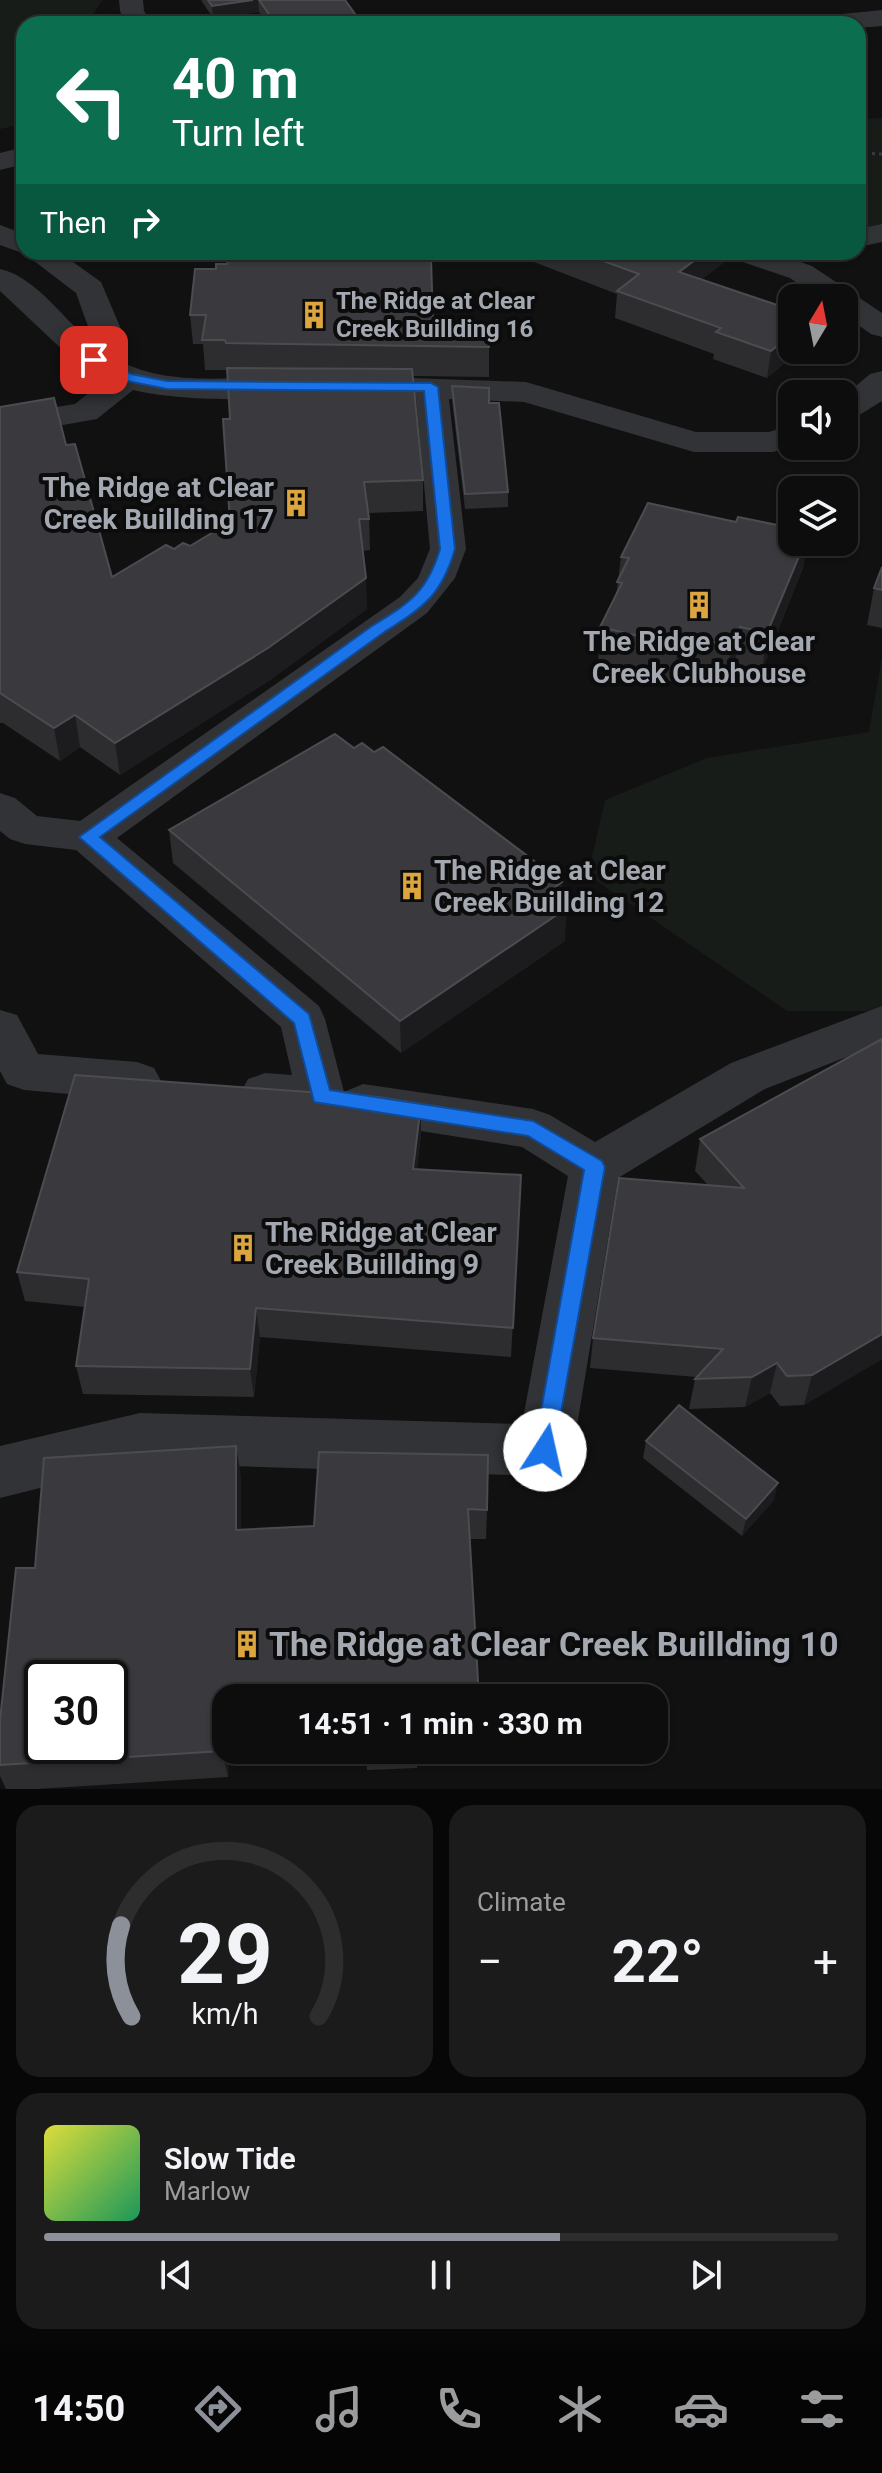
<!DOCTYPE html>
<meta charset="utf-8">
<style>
:root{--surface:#0d0d0e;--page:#1b1b1c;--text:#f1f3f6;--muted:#9a9c9e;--line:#2d2d2e;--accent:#8c9099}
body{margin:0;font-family:Roboto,sans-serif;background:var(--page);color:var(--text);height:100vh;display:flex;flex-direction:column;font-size:30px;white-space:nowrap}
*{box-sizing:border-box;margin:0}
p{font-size:26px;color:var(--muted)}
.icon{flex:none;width:44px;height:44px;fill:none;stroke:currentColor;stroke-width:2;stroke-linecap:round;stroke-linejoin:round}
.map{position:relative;height:1789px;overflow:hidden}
.side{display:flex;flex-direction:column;gap:16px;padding:16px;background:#070708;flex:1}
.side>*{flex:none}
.banner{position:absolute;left:16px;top:16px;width:850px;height:244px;border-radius:24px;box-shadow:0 2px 6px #0004,0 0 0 2px var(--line);background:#0b6e4f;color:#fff;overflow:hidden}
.needle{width:52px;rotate:10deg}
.controls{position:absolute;left:778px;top:284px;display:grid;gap:16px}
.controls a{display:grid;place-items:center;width:80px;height:80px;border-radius:16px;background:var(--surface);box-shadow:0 2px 6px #0004,0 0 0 2px var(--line);font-size:40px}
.speed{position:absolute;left:24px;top:1660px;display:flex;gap:16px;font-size:40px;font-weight:700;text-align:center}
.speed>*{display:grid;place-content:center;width:104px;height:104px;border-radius:50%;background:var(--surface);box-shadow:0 2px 6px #0004,0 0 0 2px var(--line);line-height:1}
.speed .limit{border:4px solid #111;border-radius:12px;background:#fff;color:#111}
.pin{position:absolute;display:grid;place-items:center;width:68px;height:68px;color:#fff;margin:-34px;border-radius:16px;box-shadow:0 4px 12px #0006}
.me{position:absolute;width:88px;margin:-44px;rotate:10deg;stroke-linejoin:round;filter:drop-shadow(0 0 6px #0008)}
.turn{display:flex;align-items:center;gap:28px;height:168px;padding:0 24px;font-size:36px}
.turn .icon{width:104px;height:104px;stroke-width:2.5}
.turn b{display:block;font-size:56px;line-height:68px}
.then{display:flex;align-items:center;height:76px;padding:0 24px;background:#0003;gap:16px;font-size:30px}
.big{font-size:60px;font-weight:700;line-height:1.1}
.side .widget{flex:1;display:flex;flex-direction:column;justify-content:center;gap:12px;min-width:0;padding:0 28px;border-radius:24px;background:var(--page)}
.side .dial{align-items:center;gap:0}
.dial svg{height:208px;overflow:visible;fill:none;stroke:var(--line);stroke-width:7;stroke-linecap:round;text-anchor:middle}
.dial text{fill:var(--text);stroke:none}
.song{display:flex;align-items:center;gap:24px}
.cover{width:96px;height:96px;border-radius:12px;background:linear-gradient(135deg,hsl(60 70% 55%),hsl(150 70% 35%))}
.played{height:8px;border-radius:4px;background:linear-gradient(90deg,var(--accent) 65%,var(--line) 65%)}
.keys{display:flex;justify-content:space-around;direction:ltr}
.heat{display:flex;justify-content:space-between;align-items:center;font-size:44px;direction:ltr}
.side .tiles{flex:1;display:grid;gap:16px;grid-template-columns:1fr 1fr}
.widget:last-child{grid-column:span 2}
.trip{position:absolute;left:212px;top:1684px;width:456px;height:80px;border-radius:24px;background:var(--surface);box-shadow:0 2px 6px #0004,0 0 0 2px var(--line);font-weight:700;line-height:80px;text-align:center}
.menu{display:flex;height:128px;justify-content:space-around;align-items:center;background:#050506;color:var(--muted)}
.menu .icon{width:56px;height:56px}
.menu .on{color:var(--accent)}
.menu b{font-size:36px;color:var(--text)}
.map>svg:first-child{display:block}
.green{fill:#171c18}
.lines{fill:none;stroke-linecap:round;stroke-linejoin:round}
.path{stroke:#383a3d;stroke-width:3;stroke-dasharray:3 4;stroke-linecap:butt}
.minor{fill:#323336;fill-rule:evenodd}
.wall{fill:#2d2d30}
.shaded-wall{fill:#1c1c1e}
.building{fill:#3a3a3e;stroke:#4a4c50;stroke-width:2;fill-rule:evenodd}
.route{fill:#1a73e8;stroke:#114b97;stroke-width:2}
.labels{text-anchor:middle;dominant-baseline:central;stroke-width:8;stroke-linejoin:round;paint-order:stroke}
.far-poi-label{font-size:24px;font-weight:bold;fill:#a3a8b1;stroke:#0c0c0d;text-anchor:start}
.poi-label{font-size:28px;font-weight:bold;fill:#a3a8b1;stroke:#0c0c0d;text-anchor:start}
.near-poi-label{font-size:34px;font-weight:bold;fill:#a3a8b1;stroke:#0c0c0d;text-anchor:start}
</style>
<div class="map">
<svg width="882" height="1789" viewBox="0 0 882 1789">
<rect width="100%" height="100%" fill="#111112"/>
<g class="green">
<path d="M0,0h102l-12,20 4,4h-70v100l-24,5z"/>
<path d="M882,118v115l-24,-2v-112z"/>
<path d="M882,657v354h-95l-199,-136 17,-75 102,-42 162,-26z"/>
</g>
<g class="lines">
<path class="path" d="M858,153l24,1"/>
<g class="minor">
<path d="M119,0h24l1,11 8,13h-26l-6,-13z"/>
<path d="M882,10v16l-24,2v-4h-49l4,-5 9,-3z"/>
<path d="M24,147v17l-24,6v-17z"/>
<path d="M882,224v18l-24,5v-18z"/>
<path d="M0,225l24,9v18h35l42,30 20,47 -10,27c51,32 118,21 175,20l12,3 5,7 -5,7c-41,10 -124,7 -165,-3l-36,29 -97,17v-20l75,-12 30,-24 -36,-24 -69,-65v-22c35,8 60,46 86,68l3,-8 -13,-36 -51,-39 -25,-9z"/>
<path d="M727,252h45l40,14 70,47v24l-11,-3 -27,-19v-17h-25l-29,-20 -59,-20z"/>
<path d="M882,371v30l-26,16 -12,3v-24l26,-22z"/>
<path d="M354,376l172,6 170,50h73l23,-7 2,21 -21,6h-79l-170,-50 -75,-3 17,150 -11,29 -28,35 -310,225 202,168 6,13 19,73 19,-8 170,25 17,6 45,27 136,-79 151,-57v37l-117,46 -147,89 -45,272 -8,18 -20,8 -405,-13 -140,35v-52l140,-33 382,11 46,-248 -46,-29 -159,-25 -17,-5 -6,-11 -2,4c-28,9 -62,5 -90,-5l-7,-13 7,-13 17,-6 27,2 -11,-48 -205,-177 -51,-6 -15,-5 -10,-8v-38l15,5 22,18 43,5 320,-224 18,-19 12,-29 -14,-151 -74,-5 -5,-7 5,-7z"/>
<path d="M0,1010l17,5 21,39 99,8 17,6 7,13 -7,13 -17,6 -113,-10 -17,-6 -7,-13z"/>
</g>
</g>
<g class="wall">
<path d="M201,0h144l15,24h-93l-8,-12 -46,6z"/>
<path d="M508,252h221l-1,7 -27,21 91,70h8l-33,28 -54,-19 1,-5 -99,-36 2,-24z"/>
<path d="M195,269l238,55h56v53l-76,-1 10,104v31l-54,2 1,37 -7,1 4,58 -97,71 -150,95 -40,-28 -20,14 -57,-38h-3v-316l66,38 46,132 62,-28 16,-3 40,-24v-103l-3,-49h-22l-2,-26h-10l-3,-29z"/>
<path d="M452,386l37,17 19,89v15l-43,2 -13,-108z"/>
<path d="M792,542h15l-4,26 -41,102 -27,-6 -9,19 -47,-11 -5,10 -76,-18 2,-37 16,-31 5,-39z"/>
<path d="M882,567v61l-15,-3 7,-37z"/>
<path d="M354,748l208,134 -1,21 4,38 -164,112 -228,-190 -4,-33z"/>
<path d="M882,1039v320l-78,46 -24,1 -10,-13 -25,14 -56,2 6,-30 1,-2 -106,-9 3,-30 115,-153 -13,-14 5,-32z"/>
<path d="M421,1134l-4,35 104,6 -10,182 -251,-20 -6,60 -171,-3 -7,-28 9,-59 -60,-6 -8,-29z"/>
<path d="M646,1441l128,59 -32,36 -99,-78z"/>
<path d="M319,1452l168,58 -1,29h-16l-244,159v52h124l-121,6 -1,21 -191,12h-31l-6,-13v-11l35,-197 206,-92v53l73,-3z"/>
<path d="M365,1750h75v1l-23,1v16l-50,2z"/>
</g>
<g class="shaded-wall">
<path d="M253,0h5l1,12 -46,6 -1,-12z"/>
<path d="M360,21v3h-24z"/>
<path d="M706,252h23l-1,7 -51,40 2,-27z"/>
<path d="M792,333v17h8l-33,28 4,-27z"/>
<path d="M805,542h2l-4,26 -41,102 5,-37z"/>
<path d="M366,578l1,31 -97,71 -150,95 -5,-32z"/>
<path d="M740,627l-5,37 -9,19 5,-37z"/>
<path d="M683,635l-4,37 -5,10 4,-37z"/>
<path d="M75,715l5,32 -20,14 -6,-33z"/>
<path d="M562,882l-2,31 7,-5 -2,33 -164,112 -1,-32 147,-128z"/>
<path d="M421,1104v30l-8,65v-30z"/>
<path d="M256,1308l4,29 -6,60 -4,-28z"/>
<path d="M882,1334v25l-78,46 8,-30z"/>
<path d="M777,1363l-7,30 -25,14 7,-30z"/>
<path d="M236,1446l5,30v83l-5,-29z"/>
<path d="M778,1483l-4,17 -32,36 4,-17z"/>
<path d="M224,1730l2,11v9h2l1,6 -1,21 -6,-26z"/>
</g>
<g class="building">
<path d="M208,0h45l-41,6z"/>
<path d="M259,0h86l15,21 -24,3h-60z"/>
<path d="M579,252h127l-27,20 113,38v23l-21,18 -55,-19 5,-4 -104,-37 22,-17z"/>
<path d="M431,258l2,66h56v23l-263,-4 -1,-3h-23l4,-25h-16l5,-46h21v-5h11l1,-3z"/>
<path d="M227,368l185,1 11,111 -59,2 5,37h-10l7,59 -98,70 -153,95 -40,-28 -21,13 -54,-35v-286l54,-9 12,47 9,-1 37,133 54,-32 8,4 9,-6 7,3 40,-24 -7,-103h7z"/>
<path d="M452,386l37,2v15h10l9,89 -43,2z"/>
<path d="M648,503l88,19 2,-5 54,11v14h13l-38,91 -27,-6 -9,19 -48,-11 -5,10 -78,-18 22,-44 -5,-1 12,-24 -8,-1z"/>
<path d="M882,567v23l-8,-2z"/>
<path d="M335,734l19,14 8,-5 12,9 9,-5 179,135 -15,11 20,15 -167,113 -231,-191z"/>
<path d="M882,1039v295l-70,41 -25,1 -10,-13 -25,14 -57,2 28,-30 -130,-11 26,-160 125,10 -44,-49z"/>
<path d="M75,1075l303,22 43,7 -8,65 108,6 -8,153 -257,-20 -6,61 -174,-3 13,-87 -72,-7z"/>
<path d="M679,1405l99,78 -32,36 -100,-78z"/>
<path d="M236,1446v84l78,-4 5,-74 169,3 -1,55 -19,-1 11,189h-253v31l-2,1 -2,21 -222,14v-45l16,-152h19l9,-110zM42,1678h68v68h-68z"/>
</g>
<path class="route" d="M94,356l37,18 36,7 264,2 7,4 17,162c-14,48 -32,58 -72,84l-283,204 209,177 21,76 203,31 69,40 3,6 -52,291 -8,3 -8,-3 -3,-8 50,-280 -56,-34 -214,-34 -20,-79 -215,-186 293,-211c37,-23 55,-33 68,-77l-16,-158 -257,-2 -45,-9 -33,-18 -2,-2z"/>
<defs>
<symbol id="building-bare" viewBox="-9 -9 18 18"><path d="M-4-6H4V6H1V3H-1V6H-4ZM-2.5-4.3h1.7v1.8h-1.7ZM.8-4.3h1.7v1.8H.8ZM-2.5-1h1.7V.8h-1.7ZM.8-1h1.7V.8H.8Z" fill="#dca53e" stroke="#0c0c0d" stroke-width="2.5" paint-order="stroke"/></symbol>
</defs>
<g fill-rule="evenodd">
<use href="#building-bare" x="294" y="295" width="40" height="40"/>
<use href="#building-bare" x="276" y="483" width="40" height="40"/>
<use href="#building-bare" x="679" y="585" width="40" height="40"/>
<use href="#building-bare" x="392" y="866" width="40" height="40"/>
<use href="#building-bare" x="223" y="1228" width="40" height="40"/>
<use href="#building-bare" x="227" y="1624" width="40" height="40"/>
</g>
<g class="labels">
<g class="far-poi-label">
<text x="336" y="301">The Ridge at Clear<tspan x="336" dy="28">Creek Buillding 16</tspan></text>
</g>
<g class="poi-label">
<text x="274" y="487" text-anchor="end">The Ridge at Clear<tspan x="274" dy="32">Creek Buillding 17</tspan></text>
<text x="699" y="641" text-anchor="middle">The Ridge at Clear<tspan x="699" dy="32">Creek Clubhouse</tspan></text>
<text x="434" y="870">The Ridge at Clear<tspan x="434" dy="32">Creek Buillding 12</tspan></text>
<text x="265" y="1232">The Ridge at Clear<tspan x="265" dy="32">Creek Buillding 9</tspan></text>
</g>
<g class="near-poi-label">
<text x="269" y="1644">The Ridge at Clear Creek Buillding 10</text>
</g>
</g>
</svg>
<div class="controls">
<a><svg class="needle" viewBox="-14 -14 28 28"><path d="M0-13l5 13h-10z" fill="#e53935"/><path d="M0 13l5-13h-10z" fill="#9a9c9e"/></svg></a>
<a><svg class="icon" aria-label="sound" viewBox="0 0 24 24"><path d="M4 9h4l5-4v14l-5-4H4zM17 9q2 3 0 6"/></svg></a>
<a><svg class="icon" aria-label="layers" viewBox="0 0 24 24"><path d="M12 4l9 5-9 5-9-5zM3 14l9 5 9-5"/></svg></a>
</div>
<div class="speed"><div class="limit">30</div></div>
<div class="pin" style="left:94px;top:360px;background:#d93025"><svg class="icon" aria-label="arrive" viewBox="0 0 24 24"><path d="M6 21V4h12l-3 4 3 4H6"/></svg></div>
<svg class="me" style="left:545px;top:1450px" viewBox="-20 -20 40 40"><circle r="19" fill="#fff"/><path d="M0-13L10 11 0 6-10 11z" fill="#1a73e8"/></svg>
<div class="trip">14:51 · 1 min · 330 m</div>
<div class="banner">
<div class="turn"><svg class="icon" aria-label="left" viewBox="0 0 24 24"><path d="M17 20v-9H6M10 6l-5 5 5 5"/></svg><div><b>40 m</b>Turn left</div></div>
<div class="then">Then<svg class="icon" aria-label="right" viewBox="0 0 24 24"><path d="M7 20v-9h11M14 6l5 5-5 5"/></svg></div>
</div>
</div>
<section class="side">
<div class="tiles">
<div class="widget dial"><svg viewBox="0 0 100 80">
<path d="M14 69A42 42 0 1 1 86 69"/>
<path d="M14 69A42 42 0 0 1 10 34" stroke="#8c9099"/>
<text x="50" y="56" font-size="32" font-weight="700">29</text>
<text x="50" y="72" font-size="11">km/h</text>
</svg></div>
<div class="widget"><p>Climate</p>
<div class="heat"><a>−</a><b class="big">22°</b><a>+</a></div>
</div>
<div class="widget">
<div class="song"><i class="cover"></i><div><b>Slow Tide</b><p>Marlow</p></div></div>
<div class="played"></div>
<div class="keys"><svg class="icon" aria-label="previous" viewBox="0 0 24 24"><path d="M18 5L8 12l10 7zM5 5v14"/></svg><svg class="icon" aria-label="pause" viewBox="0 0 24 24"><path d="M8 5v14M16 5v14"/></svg><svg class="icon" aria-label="next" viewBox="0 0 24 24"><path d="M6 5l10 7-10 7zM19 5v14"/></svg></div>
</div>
</div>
</section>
<nav class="menu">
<b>14:50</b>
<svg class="icon on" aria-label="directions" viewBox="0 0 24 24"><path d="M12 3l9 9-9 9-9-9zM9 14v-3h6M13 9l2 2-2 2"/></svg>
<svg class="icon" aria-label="music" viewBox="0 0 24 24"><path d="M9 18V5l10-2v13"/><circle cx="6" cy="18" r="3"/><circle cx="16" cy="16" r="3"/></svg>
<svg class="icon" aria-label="phone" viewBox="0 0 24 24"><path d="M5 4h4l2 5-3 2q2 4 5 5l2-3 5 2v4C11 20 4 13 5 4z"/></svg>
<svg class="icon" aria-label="climate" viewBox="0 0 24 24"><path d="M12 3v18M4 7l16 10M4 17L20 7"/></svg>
<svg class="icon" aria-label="car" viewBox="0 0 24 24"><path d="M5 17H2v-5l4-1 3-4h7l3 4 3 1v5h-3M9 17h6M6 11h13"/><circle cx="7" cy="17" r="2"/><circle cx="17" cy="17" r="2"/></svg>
<svg class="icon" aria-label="filters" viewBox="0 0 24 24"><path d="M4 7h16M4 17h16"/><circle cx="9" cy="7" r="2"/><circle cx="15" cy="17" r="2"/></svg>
</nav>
